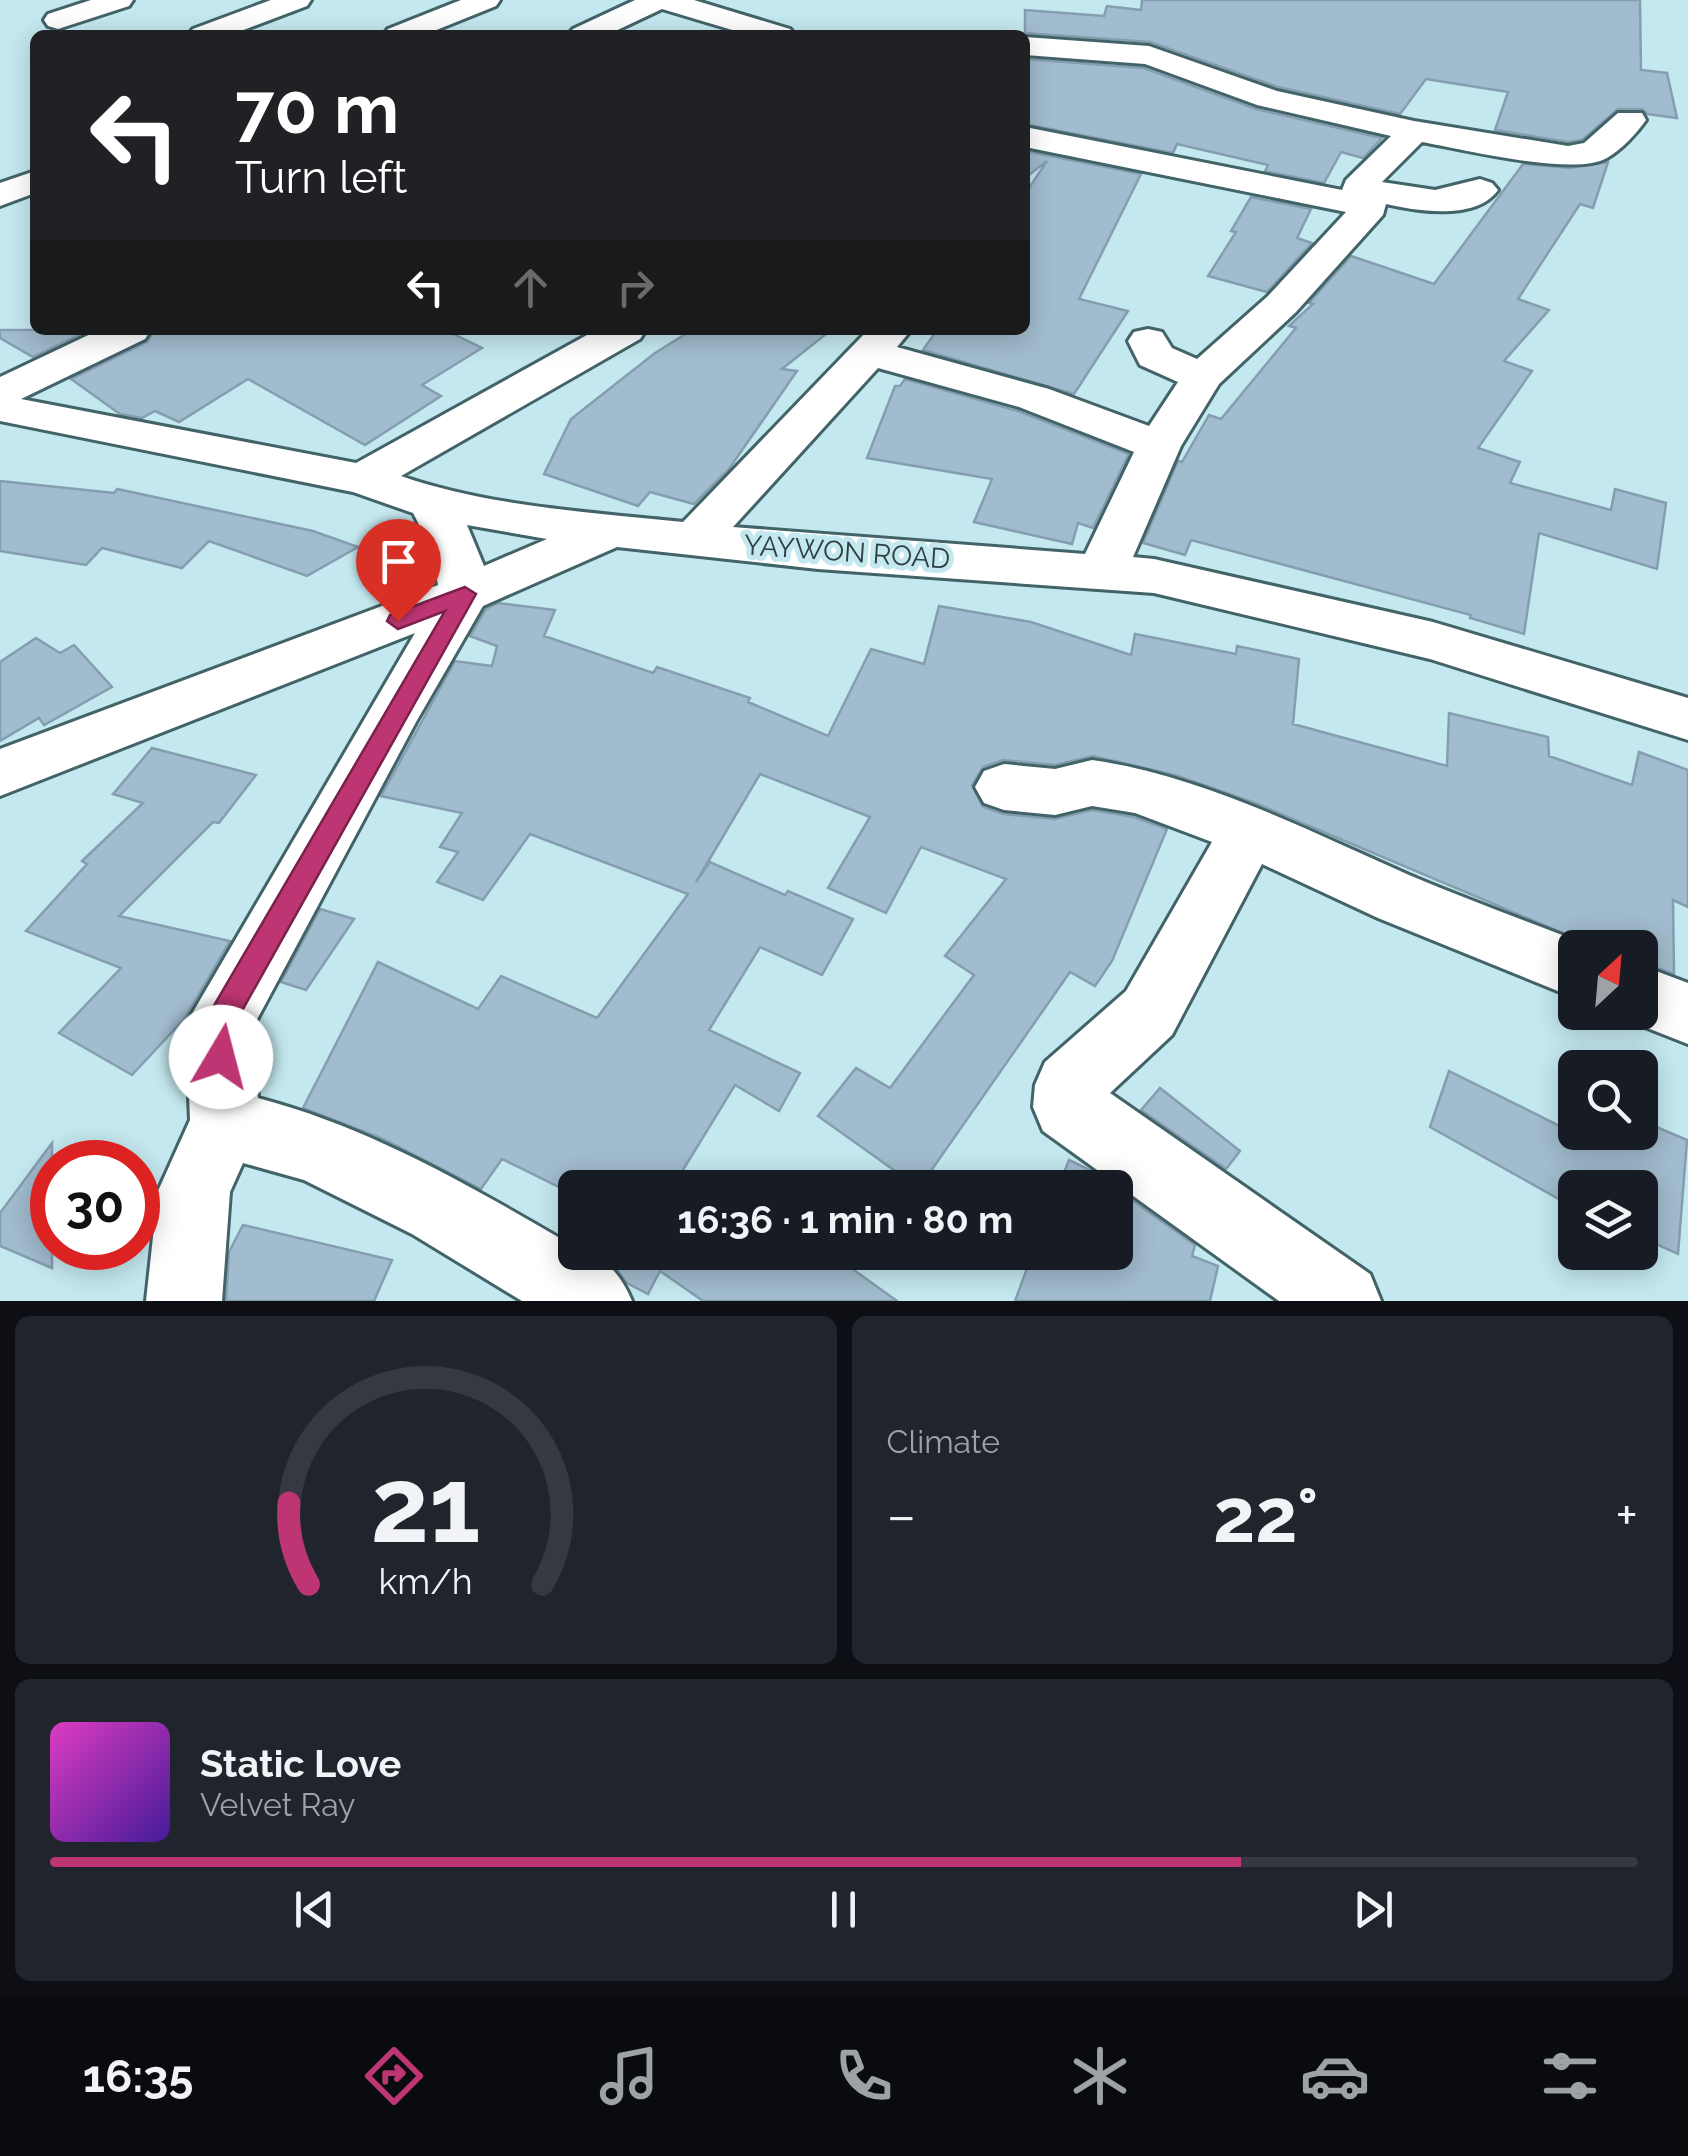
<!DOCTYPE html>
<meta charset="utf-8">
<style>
:root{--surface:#171b24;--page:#20242c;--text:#f1f3f6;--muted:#9ea1a6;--line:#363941;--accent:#bd3573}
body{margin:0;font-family:Raleway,sans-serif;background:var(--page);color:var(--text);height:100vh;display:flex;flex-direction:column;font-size:38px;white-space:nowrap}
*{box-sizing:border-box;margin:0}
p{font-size:32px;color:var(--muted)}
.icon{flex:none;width:55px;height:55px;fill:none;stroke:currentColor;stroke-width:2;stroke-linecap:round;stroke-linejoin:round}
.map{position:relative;height:1301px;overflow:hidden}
.panel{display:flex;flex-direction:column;gap:15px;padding:15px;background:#0d0f14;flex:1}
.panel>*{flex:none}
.banner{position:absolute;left:30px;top:30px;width:1000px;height:305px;border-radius:15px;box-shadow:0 5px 25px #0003;background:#202124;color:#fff;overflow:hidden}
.needle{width:65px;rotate:26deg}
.tools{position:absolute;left:1558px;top:930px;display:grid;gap:20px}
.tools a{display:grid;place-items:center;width:100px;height:100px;border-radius:15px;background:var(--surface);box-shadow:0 5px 25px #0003;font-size:50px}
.speed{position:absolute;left:30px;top:1140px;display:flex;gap:20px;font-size:50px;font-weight:700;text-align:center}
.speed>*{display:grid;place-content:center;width:130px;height:130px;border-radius:50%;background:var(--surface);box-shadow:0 5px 25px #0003;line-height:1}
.speed .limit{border:15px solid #d22;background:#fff;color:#111}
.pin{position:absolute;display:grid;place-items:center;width:85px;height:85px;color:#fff;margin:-102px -42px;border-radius:50% 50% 50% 0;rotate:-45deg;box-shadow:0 0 10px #0007}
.pin .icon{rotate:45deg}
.me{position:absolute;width:110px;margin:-55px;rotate:8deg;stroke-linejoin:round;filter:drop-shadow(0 0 8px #0008)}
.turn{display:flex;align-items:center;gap:35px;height:210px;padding:0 40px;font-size:45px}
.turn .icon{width:130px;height:130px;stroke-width:2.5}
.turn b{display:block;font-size:70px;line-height:85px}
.lanes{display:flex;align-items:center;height:95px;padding:0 40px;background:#0003;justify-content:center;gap:50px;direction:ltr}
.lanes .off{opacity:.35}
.big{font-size:75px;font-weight:700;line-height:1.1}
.panel .widget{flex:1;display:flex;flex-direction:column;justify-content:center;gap:15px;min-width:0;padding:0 35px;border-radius:15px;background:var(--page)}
.panel .dial{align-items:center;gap:0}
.dial svg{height:260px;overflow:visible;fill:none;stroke:var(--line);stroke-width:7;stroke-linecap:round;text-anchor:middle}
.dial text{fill:var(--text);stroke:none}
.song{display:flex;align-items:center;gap:30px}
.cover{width:120px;height:120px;border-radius:15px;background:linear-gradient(135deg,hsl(310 70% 55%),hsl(260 70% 35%))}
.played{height:10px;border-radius:5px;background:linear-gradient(90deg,var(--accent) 75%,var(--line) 75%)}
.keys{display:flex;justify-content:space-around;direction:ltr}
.heat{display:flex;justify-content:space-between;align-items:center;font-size:55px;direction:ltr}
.panel .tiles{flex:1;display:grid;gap:15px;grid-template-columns:1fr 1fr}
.widget:last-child{grid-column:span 2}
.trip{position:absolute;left:558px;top:1170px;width:575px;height:100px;border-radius:15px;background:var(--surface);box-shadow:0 5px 25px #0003;font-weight:700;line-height:100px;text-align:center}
.tabs{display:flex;height:160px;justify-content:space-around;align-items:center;background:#090b0e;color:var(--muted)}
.tabs .icon{width:70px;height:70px}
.tabs .selected{color:var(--accent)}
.tabs b{font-size:45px;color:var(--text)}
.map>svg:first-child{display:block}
.building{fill:#a1bcce;stroke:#849eb0;stroke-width:2.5}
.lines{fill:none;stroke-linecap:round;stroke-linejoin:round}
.street-casing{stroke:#426368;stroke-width:6}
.street{fill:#fff;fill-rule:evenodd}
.route{fill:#bd3573;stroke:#7b224b;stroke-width:2.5}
.labels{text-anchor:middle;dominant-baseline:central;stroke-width:10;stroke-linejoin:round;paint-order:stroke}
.street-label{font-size:28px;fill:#303f41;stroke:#c4e8ef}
</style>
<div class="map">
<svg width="1688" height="1301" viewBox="0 0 1688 1301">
<rect width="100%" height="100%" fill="#c4e8ef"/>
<g class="building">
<path d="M1142,0h498l1,70 26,3 10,45 -30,-4 -5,-5h-24l-36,31 -14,2 -73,-12 13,-38 -82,-13 -26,35 -122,-27 -128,-45 -125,-9v-23l79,6 3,-10 34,4z"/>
<path d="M1025,59l119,9 112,41 126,29 -19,20 -22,-6 -17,31 -59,-12 3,-6 -91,-21 -4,9 -148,-29z"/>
<path d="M1025,151l116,23 -62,125 49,12 -54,83 -151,-44 14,-20h88v-136l22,-33 -22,17z"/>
<path d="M1608,162l-15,46 -13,-4 -62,95 31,11 -45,51 28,10 -54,77 42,14 -10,21 101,27 4,-21 51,14 -9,66 -118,-36 -15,101 -54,-16 1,-3 -280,-75 -6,15 -42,-12 35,-82 4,1 27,-47 12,4 75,-91 -7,-2 24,-22 -4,-1 42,-47 83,28 89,-120 47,4z"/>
<path d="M1251,197l60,12 -14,29 15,5 -45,49 -59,-16 28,-44 -5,-1z"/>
<path d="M0,330h90l-57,27 -33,-19z"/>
<path d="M155,330h290l37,18 -60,37 19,11 -76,49 -117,-66 -69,43 -24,-11 -13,7 -22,-4 -49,-35 76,-37z"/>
<path d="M692,330h139l-49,39 15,2 -68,98 -35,35 -44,-12 -12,14 -94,-32 27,-55 84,-66z"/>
<path d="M905,379l113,32 111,43 -36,74 -15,-5 -6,21 -98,-22 18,-43 -125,-21 28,-72h5z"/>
<path d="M0,481l114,12 3,-4 196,42 45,16 -51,29 -98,-35 -27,27 -80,-20 -16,17 -86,-14z"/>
<path d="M498,603l57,7 -11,26 109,37 4,-6 93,31 -2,4 80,34 43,-87 53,15 15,-58 92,16 100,33 4,-21 101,20 1,-8 62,13 -6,65 154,42 2,-53 99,24 1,19 83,29 7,-33 49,18v137l-15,-7 1,74 -34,-12v-14h-42l-343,-145 -80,-28 -82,-19 -38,9 -52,-5 -20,7 -11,18 11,22 21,7 51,5 37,-9 42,7 33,12 -55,132 -17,25 -25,-14 -151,216 -101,-72 38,-48 34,20 84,-113 -29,-19 61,-77 -85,-32 -35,66 -58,-25 42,-71 -110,-43 -64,108 14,-20 75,33 3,-4 65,28 -31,56 -62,-28 -51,83 91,43 -21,38 -44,-26 -63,103h-97v7l-73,-36 -21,30 -98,-50 -80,-31 75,-146 100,47 23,-33 96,42 91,-124 -158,-60 -47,66 -46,-18 21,-30 -18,-5 22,-34 -81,-17 74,-135 37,5 5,-20 -27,-10 16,-27z"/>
<path d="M36,638l24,15 14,-8 38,42 -68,38 -5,-7 -39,23v-79z"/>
<path d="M152,748l104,27 -37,48 -6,-1 -94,94 111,25 -45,77 -53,57 -73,-42 62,-65 -95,-37 61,-67 -5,-3 61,-58 -30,-9z"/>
<path d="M320,909l34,10 -48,71 -25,-8z"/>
<path d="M1449,1071l115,57 6,-38 5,3v39h65v-12l47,20 -9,114 -38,-17v-49h-65v20l-145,-81z"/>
<path d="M1160,1088l80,63 -14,18 -85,-59z"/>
<path d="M52,1143v125l-52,-22v-33z"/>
<path d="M1069,1160l23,11 23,17h-57z"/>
<path d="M1115,1188l80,57 -3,11 26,10 -8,35h-195l18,-49h82z"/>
<path d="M243,1225l149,35 -18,41h-148l3,-49z"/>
<path d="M595,1252h234l68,49h-194l-43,-30 -12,23 -21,-11 -14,-18z"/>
</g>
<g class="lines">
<defs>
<g id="street">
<path d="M91,0h42l-4,6 -71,23 -10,-3 -4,-6 4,-6z"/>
<path d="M271,0h40l-4,6 -77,29h-42l5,-6z"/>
<path d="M461,0h39l-4,6 -72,29h-41l5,-6z"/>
<path d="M635,0h59l96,29 5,6h-46l-87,-26 -55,26h-39l5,-6z"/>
<path d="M1025,37l124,9 128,45 137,30 154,25 16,-3 34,-30h24l4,7c-9,13 -25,30 -39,38 -32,19 -146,-9 -185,-16l-40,40 53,8 45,-11 12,4 6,7c-22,31 -81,21 -112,14l-3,11 -87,97 -77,72 -38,62 -48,111 21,2 279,63 255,76v42l-258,-81 -276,-66 -336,-24 -201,-22 -134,59 -67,116 -163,305 5,71c114,30 216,90 317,149v5c29,0 47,25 57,49h-110l-110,-67 -108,-54 -61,-17 -13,29 -8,109h-76l12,-110 32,-71 -4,-96 229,-391 -415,163v-47l438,-164 -7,-37 -18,-35 -60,-21 -353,-71v-44l99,-47h52l-6,9 -124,60 335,64 240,-133h50l-6,9 -239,137c90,31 188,36 282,46l185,-192h43l-14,17 152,42 100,37 29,-44 -38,-17 -12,-24 6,-9 14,-3 14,3 10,16 25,11 71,-63 78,-84 -321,-65v-20l317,63 4,-10 45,-44 -134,-31 -112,-41 -120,-9zM878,368l141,39 115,45 -49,102 -352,-27zM467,525l80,14 -63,27z"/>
<path d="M35,171v22l-35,13v-23z"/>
<path d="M1092,760c111,16 215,70 317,115 61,26 124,48 186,73h-20v50l-197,-80 -116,-54 -90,171 -62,58 260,181 11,27h-102l-236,-170 -10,-24 2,-22 10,-23 81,-71 86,-149 -77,-29 -43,-7 -37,9 -51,-5 -20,-7 -9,-16 9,-16 20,-7 51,5z"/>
<path d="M1640,965l48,18v61l-71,-28 -2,-4h25z"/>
</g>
</defs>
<use href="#street" class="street-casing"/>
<use href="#street" class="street"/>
</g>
<path class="route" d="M465,587l11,7 -242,431 2,32 -5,10 -10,4 -10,-4 -6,-43 4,-10 236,-403 -47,18 -11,-8 3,-6z"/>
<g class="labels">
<g class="street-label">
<text transform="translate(847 552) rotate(4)">YAYWON ROAD</text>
</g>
</g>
</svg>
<div class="tools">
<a><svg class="needle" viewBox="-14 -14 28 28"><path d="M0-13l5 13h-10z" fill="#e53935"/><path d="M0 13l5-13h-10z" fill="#9ea1a6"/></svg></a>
<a><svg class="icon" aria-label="search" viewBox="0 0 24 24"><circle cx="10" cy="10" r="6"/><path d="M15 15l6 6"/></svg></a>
<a><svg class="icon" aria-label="layers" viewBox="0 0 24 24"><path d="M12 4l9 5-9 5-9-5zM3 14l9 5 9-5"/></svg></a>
</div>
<div class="speed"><div class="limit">30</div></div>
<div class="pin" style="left:398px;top:621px;background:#d93025"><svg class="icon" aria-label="arrive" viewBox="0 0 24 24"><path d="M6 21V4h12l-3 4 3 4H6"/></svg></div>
<svg class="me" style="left:221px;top:1057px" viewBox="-20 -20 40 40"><circle r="19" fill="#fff"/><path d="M0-13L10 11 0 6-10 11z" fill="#bd3573"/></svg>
<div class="trip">16:36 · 1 min · 80 m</div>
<div class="banner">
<div class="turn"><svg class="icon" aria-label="left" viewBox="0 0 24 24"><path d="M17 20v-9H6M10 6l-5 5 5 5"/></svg><div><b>70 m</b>Turn left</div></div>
<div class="lanes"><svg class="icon" aria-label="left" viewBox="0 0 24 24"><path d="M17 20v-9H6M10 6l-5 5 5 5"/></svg><svg class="icon off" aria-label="ahead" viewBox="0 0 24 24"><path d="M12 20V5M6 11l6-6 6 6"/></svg><svg class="icon off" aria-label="right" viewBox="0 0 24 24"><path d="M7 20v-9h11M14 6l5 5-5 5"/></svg></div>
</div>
</div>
<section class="panel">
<div class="tiles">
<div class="widget dial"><svg viewBox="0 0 100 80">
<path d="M14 69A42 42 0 1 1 86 69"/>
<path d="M14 69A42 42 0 0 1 8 44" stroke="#bd3573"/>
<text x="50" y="56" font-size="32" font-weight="700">21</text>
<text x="50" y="72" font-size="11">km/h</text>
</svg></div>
<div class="widget"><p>Climate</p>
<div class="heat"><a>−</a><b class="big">22°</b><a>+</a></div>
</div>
<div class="widget">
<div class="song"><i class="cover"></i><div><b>Static Love</b><p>Velvet Ray</p></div></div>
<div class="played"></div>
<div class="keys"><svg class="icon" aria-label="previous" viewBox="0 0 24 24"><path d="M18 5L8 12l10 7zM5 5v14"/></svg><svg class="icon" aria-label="pause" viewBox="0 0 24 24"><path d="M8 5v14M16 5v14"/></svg><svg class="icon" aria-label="next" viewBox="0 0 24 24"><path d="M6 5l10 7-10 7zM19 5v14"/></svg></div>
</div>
</div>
</section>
<nav class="tabs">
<b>16:35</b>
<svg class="icon selected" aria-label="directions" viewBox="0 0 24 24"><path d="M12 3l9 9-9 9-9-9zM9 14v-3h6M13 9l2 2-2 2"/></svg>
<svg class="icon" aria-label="music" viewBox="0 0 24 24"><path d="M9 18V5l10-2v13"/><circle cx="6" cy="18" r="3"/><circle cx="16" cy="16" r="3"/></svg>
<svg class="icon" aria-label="phone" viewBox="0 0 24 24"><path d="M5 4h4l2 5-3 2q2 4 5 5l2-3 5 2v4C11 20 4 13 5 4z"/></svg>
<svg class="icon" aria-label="climate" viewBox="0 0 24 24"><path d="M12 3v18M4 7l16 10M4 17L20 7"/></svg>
<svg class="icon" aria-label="car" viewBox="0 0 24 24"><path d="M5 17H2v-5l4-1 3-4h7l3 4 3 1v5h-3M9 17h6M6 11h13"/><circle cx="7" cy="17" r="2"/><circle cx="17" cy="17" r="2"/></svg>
<svg class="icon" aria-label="filters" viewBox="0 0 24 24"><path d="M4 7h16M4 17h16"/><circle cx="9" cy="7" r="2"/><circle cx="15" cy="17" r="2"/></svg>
</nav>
